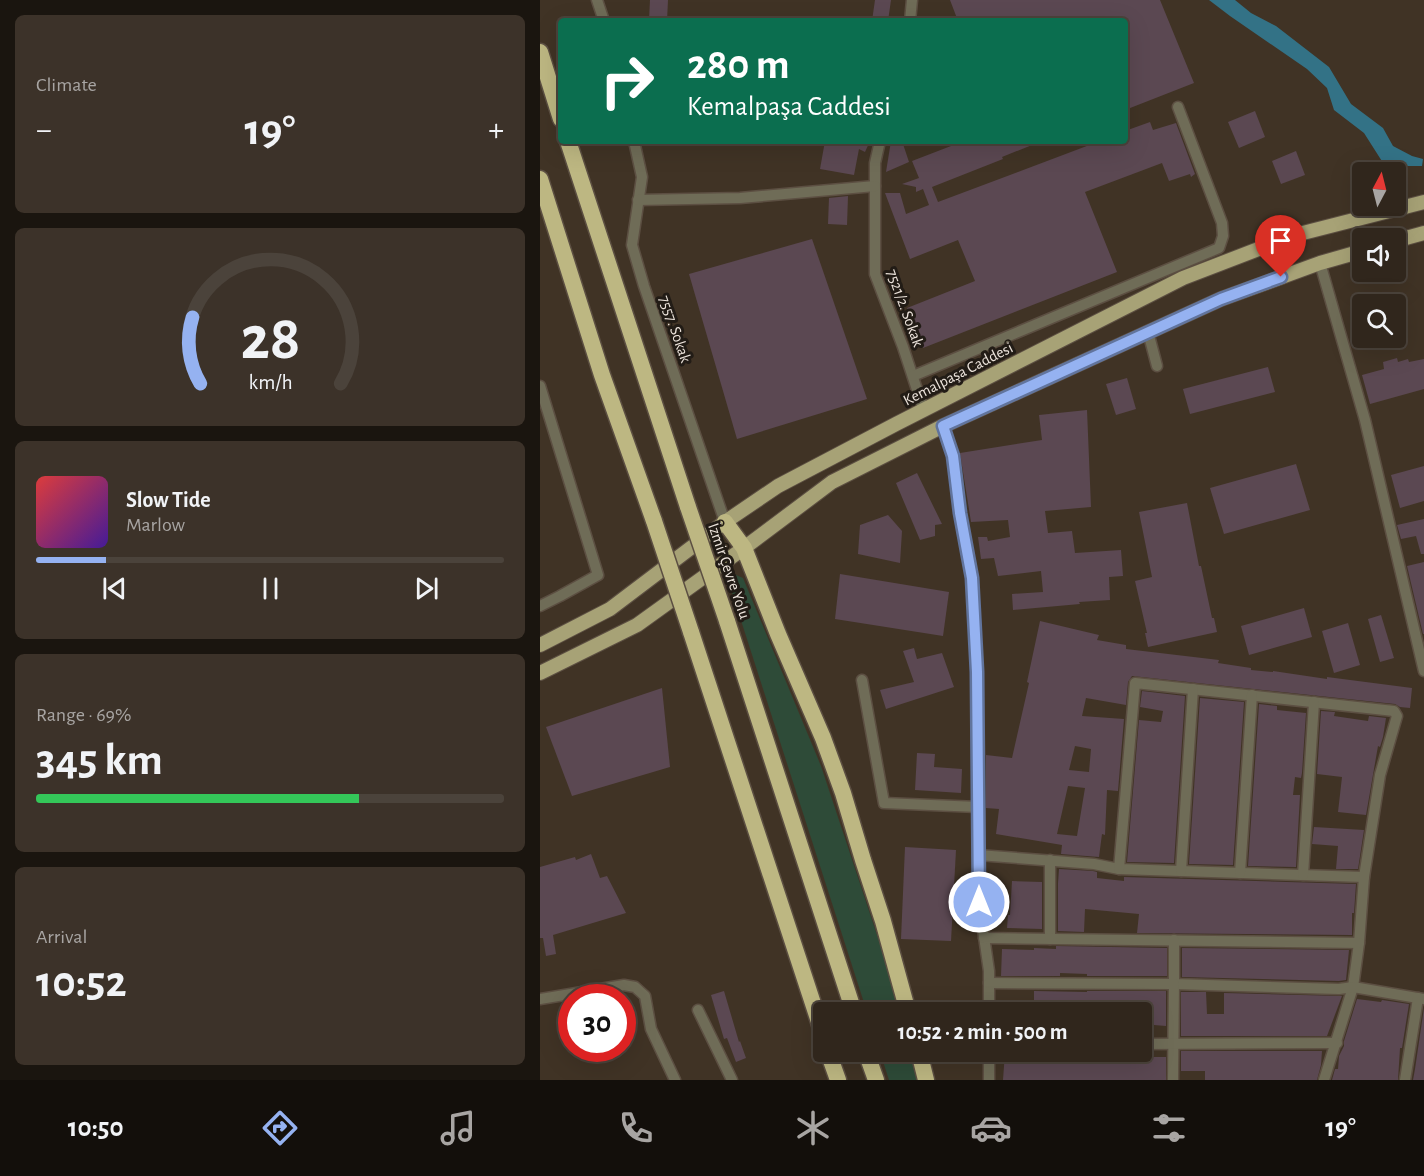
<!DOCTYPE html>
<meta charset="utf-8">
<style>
:root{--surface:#30261c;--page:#3c3229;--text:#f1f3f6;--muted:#a8a5a3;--line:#4b433b;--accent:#95b2f1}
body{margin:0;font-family:"Alegreya Sans",sans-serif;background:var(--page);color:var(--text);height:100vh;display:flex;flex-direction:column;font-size:22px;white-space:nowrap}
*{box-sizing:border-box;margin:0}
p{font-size:20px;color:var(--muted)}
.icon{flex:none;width:33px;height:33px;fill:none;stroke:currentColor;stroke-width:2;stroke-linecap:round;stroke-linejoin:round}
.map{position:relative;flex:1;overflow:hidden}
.panel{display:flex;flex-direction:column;gap:15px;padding:15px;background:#1a150f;width:540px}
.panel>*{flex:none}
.guide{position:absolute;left:18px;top:18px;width:570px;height:126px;border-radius:6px;box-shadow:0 6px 24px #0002,0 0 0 2px var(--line);background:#0b6e4f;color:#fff;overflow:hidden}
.needle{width:39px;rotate:7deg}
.controls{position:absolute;left:812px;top:162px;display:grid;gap:12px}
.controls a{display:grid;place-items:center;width:54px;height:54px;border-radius:6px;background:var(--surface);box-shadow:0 6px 24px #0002,0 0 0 2px var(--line);font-size:30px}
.speed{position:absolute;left:18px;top:984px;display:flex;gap:12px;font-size:30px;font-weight:700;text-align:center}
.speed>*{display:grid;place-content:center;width:78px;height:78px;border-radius:50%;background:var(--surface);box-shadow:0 6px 24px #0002,0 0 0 2px var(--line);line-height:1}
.speed .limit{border:9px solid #d22;background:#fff;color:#111}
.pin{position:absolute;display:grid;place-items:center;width:51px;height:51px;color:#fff;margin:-62px -26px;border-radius:50% 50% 50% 0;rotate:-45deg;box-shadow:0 0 6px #0007}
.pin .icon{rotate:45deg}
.me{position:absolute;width:66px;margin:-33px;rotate:0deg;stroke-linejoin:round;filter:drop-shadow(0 0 4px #0008)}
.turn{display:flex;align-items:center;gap:21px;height:126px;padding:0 30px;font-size:27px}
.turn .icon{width:78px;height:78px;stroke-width:2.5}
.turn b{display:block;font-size:42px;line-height:51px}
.big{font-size:45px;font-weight:700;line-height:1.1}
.panel .widget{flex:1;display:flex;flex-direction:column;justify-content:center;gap:9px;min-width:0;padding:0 21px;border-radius:9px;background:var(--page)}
.panel .dial{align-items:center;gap:0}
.dial svg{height:156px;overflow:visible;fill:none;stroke:var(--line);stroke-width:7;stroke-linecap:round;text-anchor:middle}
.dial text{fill:var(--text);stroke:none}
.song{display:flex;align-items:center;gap:18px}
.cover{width:72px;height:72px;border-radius:9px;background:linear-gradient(135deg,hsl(0 70% 55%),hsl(260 70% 35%))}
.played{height:6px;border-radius:3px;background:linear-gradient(90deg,var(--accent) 15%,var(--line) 15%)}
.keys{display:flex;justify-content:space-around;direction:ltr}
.heat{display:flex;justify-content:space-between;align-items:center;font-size:33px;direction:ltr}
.charge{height:9px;border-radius:4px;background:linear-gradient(90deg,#34c759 69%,var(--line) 0)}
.trip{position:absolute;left:273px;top:1002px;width:339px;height:60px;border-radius:6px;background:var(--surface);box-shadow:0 6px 24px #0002,0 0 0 2px var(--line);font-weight:700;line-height:60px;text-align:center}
.dock{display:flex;height:96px;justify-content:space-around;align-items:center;background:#130f0b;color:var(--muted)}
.dock .icon{width:42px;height:42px}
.dock .selected{color:var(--accent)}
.dock b{font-size:27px;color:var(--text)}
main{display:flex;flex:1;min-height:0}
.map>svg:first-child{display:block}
.green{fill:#2e4b38}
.water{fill:#337286}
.building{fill:#5b4852;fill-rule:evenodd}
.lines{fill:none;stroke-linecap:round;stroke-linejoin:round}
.minor-casing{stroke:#5c4f42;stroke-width:13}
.major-casing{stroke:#5c4f42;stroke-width:16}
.highway-casing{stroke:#5c4f42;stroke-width:19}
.minor{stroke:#6f6c57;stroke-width:10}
.major{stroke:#a7a276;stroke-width:14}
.highway{stroke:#bdb782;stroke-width:16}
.highway-bridge-casing{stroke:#5c4f42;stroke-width:19;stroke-linecap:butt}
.highway-bridge{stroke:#bdb782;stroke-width:16}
.route-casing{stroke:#61749d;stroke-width:15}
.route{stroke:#95b2f1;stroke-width:10}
.labels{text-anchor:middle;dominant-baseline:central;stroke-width:6;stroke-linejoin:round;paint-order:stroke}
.street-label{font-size:16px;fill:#eee5dd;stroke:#221c16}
</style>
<main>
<section class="panel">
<div class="widget"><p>Climate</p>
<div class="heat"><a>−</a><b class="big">19°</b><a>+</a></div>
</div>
<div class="widget dial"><svg viewBox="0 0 100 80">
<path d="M14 69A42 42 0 1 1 86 69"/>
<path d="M14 69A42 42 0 0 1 10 35" stroke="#95b2f1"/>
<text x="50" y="56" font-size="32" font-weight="700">28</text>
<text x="50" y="72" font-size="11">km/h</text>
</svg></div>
<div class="widget">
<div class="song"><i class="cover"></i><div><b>Slow Tide</b><p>Marlow</p></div></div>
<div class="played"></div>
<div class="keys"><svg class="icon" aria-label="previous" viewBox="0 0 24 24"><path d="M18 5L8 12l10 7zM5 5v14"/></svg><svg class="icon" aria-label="pause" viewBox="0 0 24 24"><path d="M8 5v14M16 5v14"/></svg><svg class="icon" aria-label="next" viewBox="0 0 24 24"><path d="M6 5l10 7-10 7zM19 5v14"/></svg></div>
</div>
<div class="widget"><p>Range · 69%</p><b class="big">345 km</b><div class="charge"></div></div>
<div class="widget"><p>Arrival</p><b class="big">10:52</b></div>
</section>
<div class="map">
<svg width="884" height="1080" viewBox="0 0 884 1080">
<rect width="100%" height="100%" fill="#403325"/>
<g class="green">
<path d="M194,574l9,4 78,188 69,208 10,38h-33l-140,-435z"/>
<path d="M340,1052h30l7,28h-28z"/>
</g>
<path class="water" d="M669,0h26l16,13 25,13 53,41 22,37 32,24 10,18 19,10 11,3 -1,7h-37l-21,-33 -30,-23 -7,-22 -20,-19 -77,-53z"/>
<g class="building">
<path d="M110,0h18l-1,21 -18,-1z"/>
<path d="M335,0h16l-3,21h-16z"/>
<path d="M410,0h210l34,83 -69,27v-89h-167z"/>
<path d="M715,111l10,26 -26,11 -11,-26z"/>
<path d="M610,122l3,8 23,-7 19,51 -4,3 -1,-3 -21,7 -7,-18 -77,29 32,80 -194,76 -16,-40 68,-27 -17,-41 -48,19 -25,-66h15l6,21 23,-9 -6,-16 -7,3v-5l-14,-3 17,-6 -7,-17 52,-20h78l-40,16 1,2 -71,28 6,15 162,-61h25v-10z"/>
<path d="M285,141h45l-5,11 -6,-3 -5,26 -34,-6z"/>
<path d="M351,141h11l7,21 -23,10z"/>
<path d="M756,151l9,24 -24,9 -9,-23z"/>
<path d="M308,196l-1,29 -19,-1 1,-26z"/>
<path d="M272,239l55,160 -130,40 -48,-165z"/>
<path d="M857,358l1,4 10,-3 1,3 15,-3v30l-54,15 -8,-29 22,-6 -1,-7z"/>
<path d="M728,367l7,25 -85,22 -7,-25z"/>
<path d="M587,378l9,31 -20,6 -10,-31z"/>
<path d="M547,410l4,97 -46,4 3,22 24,-2 3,22 46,-3 2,26 -14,1 1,23 -31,2 1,2 -67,6 -1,-16 31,-2 -2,-21 -43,5 -4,-18 -13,1 -3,-22h9l1,4 22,-4 -2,-17 -37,2 -11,-69 82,-13 -3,-25z"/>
<path d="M756,464l14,46 -86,24 -14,-46z"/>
<path d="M884,466v35l-24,7 -9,-33z"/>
<path d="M377,473l25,51 -7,1v11l-15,4 -24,-57z"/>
<path d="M647,503l12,63h2l11,52h2l3,14 -69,15 -3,-14h2l-12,-52 17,-4 -13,-65z"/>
<path d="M348,515l14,16 -2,32 -42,-9 2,-29z"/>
<path d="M884,519v35h-3l-5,-18 -15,3 -4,-14z"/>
<path d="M884,562v72h-1l-16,-68z"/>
<path d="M300,574l109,18 -6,44 -108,-17z"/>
<path d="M764,608l8,29 -63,18 -8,-29z"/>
<path d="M841,615l13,43 -14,4 -12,-43z"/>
<path d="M500,621l59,14 -2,5 29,5v4l93,11 -1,3 33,5v2l22,2v-1l54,8v-2l85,11 -2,20 -10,-1 -5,-3 -263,-28 -4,6 -2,23 -40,-7 -4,18 42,3 -6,72 -11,-1 -2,45 -3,-1 -3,23 -38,-3 1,-9 -66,-11 3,-25 -13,-1v-53l26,3 17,-75 -2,-1zM535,746l16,3 -2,23 -20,-2zM528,786l17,2 -8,48 -20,-2z"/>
<path d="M808,623l12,42 -26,8 -12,-42z"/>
<path d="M374,648l3,11 25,-6 12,34 -68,22 -6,-19 34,-8 -11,-31z"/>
<path d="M122,688l8,79 -98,29 -26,-69z"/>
<path d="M602,691l43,5 -11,167 -47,-1 12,-142 22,2 2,-11 -23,-4z"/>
<path d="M660,698l44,4 -11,163 -44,-1z"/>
<path d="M719,704l18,2v4l29,3 -4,60 -1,5 -6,-1 -2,18h7l-4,72 -48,-1z"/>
<path d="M781,711l14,1 -1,4 34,5 1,-5 17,2 -3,19 -3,10 -2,-1 -12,69 -28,-3 4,-35 -25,-3z"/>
<path d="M377,753l18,1 -1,13 28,2 -1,24 -46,-3z"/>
<path d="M774,827l50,3 -6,39h-22l2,-23 -26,-2z"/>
<path d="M365,847l51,3 -5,91 -50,-2z"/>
<path d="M51,854l9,24 7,-2 19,37 -73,22 3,19 -10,2 -3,-18h-3v-71l35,-10 1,3z"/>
<path d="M519,869l34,2 4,1v6l27,3v-4l232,7 -2,29h-2v22l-215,-2 2,-19 -54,-5 -1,23 -26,-1v-48z"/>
<path d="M472,881l30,1v47l-35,-1 1,-13h2z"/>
<path d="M516,946l111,2v28h-80v-2l-27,-1v3h-59l1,-27 32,1v-2l22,1z"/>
<path d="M642,948l167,2 -3,30 -7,1 -157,-4z"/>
<path d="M184,991l15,51 1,-1 6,17 -10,4 -9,-24 -3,1 -13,-44z"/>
<path d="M494,991l53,1v-1h79v35l-24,-2v-12l-39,-2v-1l-31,-1v4h-38z"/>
<path d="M641,992h25l1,22h17v-21l118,3 -15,40h-146z"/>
<path d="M817,999l24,3 1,-2 27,4 -7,44h-2l-2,32h-66l3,-11h3l1,-13 5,-10v-5z"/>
<path d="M884,1008v72h-11l2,-11z"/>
<path d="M641,1051h141l-1,14 -4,15h-112v-9h-24z"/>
<path d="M465,1052h135l1,5h25v23h-163z"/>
</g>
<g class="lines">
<defs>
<g id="minor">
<path d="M57,0l7,21"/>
<path d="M370,21l2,-21"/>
<path d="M94,141l8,36 -10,68 12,41 81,236"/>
<path d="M340,141l-5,22v111l28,73 21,64"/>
<path d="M98,200l102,-2 135,-12"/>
<path d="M780,263l45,157 59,251"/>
<path d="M608,332l9,34"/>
<path d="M373,376l306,-128 4,-12 -1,-13 -44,-116"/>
<path d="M0,386l58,189 -38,21 -20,10"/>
<path d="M403,426l10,30 7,57 12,65 5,94 2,230 10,69v41"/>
<path d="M322,680l22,123 94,4"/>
<path d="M438,855l116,9 25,5 245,8"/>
<path d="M510,860v79"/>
<path d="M579,869l16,-186 259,28 3,5 -17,59 -16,102 -5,66 -6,44 -29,93"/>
<path d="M641,871l12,-182"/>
<path d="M700,873l12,-178"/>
<path d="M763,875l11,-173"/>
<path d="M444,938l375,5"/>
<path d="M634,940v44l165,5 14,-2 71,12"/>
<path d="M449,983l185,1 -1,96"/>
<path d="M0,999l84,-14 11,2 10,9 6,33 24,51"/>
<path d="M158,1010l34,70"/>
<path d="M602,1044l195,-1"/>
<path d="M449,1080v-28"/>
<path d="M865,1080l13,-82"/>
</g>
<g id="major">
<path d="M855,241l29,-8"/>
<path d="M0,645l70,-36 115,-87 53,-36 118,-62 287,-146 112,-43 129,-33"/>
<path d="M0,673l97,-48 107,-77 88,-66 111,-56 278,-127 99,-36 42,-12"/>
</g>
<g id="highway">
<path d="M0,52l21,67"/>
<path d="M28,141l120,366"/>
<path d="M0,179l62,196 52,146"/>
<path d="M185,522l19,26 34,86 45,104 20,55 20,67 20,61 25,91"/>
<path d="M187,621l127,391"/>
<path d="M151,632l133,405"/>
<path d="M288,1052l10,28"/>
<path d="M326,1052l10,28"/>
<path d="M379,1052l7,28"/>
</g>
</defs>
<use href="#minor" class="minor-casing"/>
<use href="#major" class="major-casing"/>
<use href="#highway" class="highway-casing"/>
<use href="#minor" class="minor"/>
<use href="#major" class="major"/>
<use href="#highway" class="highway"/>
<defs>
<g id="highway-bridge">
<path d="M148,507l39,114"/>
<path d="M114,521l37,111"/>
</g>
</defs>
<use href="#highway-bridge" class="highway-bridge-casing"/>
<use href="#highway-bridge" class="highway-bridge"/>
</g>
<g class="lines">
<defs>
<path id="route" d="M439,902l-2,-230 -5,-94 -12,-65 -7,-57 -10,-30 278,-127 60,-22"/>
</defs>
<use href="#route" class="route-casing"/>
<use href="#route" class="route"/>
</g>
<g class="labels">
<g class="street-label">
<text transform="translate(365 308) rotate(70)">7521/2. Sokak</text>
<text transform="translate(135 329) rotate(71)">7557. Sokak</text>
<text transform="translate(418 374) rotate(-27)">Kemalpaşa Caddesi</text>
<text transform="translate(189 571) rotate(71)">İzmir Çevre Yolu</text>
</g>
</g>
</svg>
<div class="controls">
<a><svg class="needle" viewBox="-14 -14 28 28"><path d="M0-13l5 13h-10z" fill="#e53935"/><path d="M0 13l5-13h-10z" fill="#a8a5a3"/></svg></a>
<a><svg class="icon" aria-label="sound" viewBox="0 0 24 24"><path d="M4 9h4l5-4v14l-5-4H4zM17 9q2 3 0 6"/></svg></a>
<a><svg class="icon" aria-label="search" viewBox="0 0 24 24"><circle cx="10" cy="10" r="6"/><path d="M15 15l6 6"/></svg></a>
</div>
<div class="speed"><div class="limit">30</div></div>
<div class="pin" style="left:741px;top:277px;background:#d93025"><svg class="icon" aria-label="arrive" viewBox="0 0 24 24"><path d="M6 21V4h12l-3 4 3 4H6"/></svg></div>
<svg class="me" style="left:439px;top:902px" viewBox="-20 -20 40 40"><circle r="17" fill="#95b2f1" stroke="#fff" stroke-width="3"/><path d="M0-11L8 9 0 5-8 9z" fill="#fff"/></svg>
<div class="trip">10:52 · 2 min · 500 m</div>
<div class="guide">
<div class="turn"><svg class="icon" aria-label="right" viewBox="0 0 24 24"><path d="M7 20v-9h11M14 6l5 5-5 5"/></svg><div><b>280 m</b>Kemalpaşa Caddesi</div></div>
</div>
</div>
</main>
<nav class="dock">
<b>10:50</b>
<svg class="icon selected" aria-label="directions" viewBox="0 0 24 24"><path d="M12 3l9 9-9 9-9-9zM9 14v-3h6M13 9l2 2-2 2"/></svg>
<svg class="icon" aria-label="music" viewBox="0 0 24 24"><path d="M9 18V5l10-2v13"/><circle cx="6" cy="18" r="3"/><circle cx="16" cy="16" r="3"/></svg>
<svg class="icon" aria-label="phone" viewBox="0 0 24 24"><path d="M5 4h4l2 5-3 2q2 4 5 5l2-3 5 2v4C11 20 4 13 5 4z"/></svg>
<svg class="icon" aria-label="climate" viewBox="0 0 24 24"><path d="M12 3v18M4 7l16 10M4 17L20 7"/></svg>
<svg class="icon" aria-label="car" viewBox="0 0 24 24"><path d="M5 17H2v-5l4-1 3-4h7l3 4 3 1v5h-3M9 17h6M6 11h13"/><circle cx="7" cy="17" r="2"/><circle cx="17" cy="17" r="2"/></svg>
<svg class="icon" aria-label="filters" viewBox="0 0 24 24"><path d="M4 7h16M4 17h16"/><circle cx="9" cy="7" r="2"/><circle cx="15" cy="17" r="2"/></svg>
<b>19°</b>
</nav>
